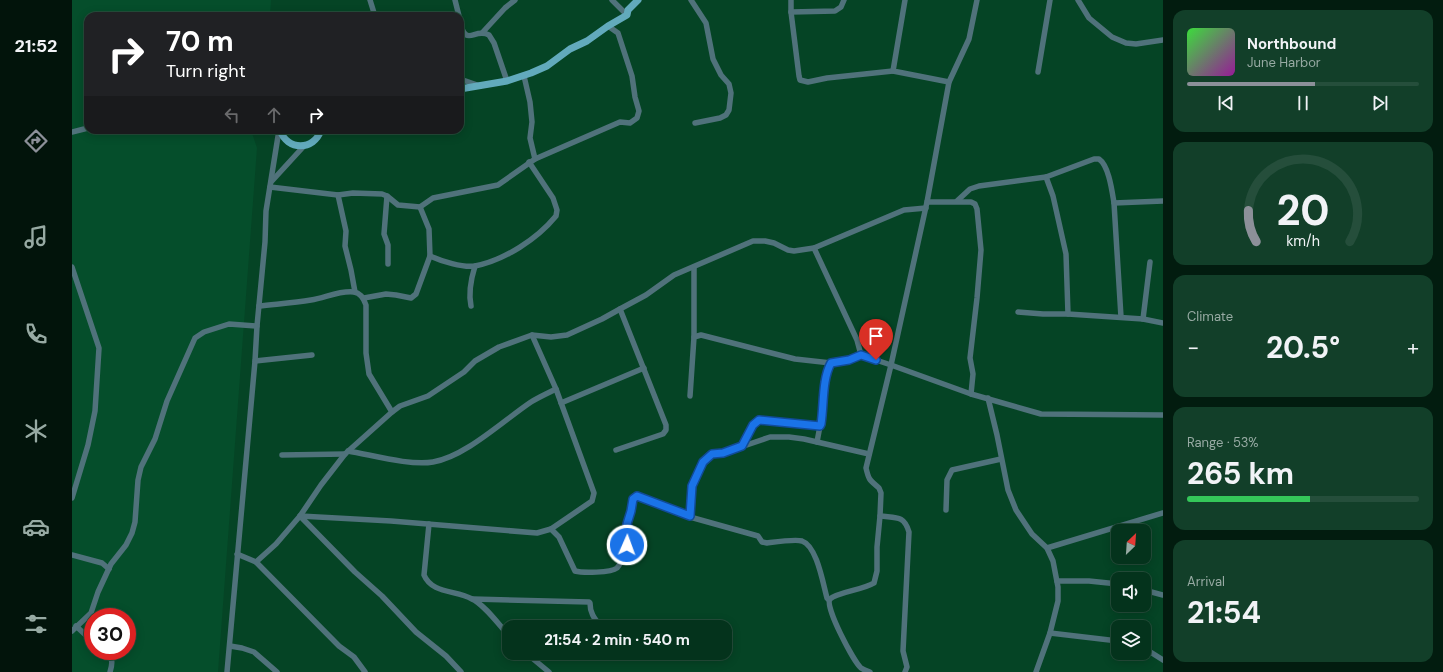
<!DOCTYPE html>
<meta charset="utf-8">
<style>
:root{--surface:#04331c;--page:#123f29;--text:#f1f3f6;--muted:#97aaa3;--line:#254e3b;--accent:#8c9099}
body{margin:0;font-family:"DM Sans",sans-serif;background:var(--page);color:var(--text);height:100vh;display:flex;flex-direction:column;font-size:15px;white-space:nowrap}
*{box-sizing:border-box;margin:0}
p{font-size:13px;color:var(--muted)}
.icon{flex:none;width:22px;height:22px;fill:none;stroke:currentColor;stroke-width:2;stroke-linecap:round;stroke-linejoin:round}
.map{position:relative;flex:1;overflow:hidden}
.details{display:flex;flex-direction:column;gap:10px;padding:10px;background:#021c0f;width:280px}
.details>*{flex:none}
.guide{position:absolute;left:12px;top:12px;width:380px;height:122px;border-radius:12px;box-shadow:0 2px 10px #0003,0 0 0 1px var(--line);background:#202124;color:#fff;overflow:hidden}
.needle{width:26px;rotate:25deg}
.fabs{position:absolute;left:1039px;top:524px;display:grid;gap:8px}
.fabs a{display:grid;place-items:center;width:40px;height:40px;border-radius:8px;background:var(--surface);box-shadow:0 2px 10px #0003,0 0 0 1px var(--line);font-size:20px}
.speed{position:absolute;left:12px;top:608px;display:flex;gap:8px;font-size:20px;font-weight:700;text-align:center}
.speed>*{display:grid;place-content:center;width:52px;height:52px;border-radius:50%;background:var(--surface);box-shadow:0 2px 10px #0003,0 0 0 1px var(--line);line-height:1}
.speed .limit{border:6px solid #d22;background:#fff;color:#111}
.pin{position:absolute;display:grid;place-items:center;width:34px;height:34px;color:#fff;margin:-41px -17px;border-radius:50% 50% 50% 0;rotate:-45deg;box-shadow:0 0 4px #0007}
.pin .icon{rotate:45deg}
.me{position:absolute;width:44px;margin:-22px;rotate:2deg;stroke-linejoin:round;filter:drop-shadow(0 0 3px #0008)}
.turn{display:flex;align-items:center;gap:14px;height:84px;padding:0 16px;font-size:18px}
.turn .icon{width:52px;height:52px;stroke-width:2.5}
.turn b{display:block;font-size:28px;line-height:34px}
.lanes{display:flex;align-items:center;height:38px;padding:0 16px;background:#0003;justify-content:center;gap:20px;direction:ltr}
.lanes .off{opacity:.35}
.big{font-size:30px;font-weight:700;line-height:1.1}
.details .widget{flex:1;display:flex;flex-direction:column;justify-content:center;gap:6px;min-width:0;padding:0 14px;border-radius:12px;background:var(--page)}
.details .dial{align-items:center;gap:0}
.dial svg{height:104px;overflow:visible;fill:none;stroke:var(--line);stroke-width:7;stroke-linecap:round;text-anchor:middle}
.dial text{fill:var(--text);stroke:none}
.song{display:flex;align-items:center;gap:12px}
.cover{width:48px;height:48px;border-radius:6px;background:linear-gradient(135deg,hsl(120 70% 55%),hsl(300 70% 35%))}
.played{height:4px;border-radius:2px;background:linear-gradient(90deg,var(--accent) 55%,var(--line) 55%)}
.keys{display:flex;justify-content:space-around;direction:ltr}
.heat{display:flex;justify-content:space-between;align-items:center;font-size:22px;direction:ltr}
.charge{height:6px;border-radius:3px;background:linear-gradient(90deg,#34c759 53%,var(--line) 0)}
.trip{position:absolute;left:430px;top:620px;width:230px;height:40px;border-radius:12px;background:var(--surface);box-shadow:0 2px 10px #0003,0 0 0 1px var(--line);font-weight:700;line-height:40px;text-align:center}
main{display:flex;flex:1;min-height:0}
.tabs{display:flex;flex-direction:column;width:72px;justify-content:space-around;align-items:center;background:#02140b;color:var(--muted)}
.tabs .icon{width:28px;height:28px}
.tabs .active{color:var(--accent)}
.tabs b{font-size:18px;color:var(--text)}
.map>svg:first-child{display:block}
.built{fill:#054e2b;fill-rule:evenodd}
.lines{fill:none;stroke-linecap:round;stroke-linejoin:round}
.minor{stroke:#50727b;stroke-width:5.5}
.major{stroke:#62aabc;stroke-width:7}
.route-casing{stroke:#114b97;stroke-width:10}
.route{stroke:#1a73e8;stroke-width:7}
</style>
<main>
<nav class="tabs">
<b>21:52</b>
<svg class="icon active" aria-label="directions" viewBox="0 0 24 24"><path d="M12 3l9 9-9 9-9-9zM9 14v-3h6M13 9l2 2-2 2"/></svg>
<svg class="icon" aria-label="music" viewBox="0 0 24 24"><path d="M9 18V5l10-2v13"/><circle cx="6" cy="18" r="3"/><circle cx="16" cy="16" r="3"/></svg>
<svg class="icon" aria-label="phone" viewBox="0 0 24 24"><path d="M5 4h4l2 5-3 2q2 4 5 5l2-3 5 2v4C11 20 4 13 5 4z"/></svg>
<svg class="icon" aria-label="climate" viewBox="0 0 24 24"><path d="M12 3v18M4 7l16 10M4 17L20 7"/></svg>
<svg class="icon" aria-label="car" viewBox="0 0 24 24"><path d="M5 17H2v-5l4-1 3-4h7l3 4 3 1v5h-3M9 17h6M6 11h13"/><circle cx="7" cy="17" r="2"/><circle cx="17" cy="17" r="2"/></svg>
<svg class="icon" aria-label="filters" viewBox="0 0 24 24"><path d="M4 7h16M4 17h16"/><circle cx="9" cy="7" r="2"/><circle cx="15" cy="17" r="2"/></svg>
</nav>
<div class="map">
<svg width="1091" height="672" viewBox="0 0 1091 672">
<rect width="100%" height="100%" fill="#054425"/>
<path class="built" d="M0,0h199l-1,16h-182v114h163l6,18 -39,524h-146zM21,617h34v34h-34z"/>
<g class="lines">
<g class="minor">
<path d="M298,0l5,16"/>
<path d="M383,0l4,16"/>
<path d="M540,0l15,15"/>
<path d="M619,0l15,23 7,36 8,16 8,9 2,9 -2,17 -3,5 -6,3 -25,5"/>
<path d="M719,0v12l8,64 1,4 8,2 19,-4 66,-7"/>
<path d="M833,0l-12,71 56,11"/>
<path d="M1006,0l11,18 23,19 14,6 10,1 27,-4"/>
<path d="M719,12l44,-1 6,-4 3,-7"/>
<path d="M388,21c6,28 14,6 29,14l5,8 13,38"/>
<path d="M410,33l23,-25 10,-8"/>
<path d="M966,72l12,-72"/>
<path d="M452,76l6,26 2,20 -2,16 5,21"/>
<path d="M388,79l20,7"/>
<path d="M0,132l16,-4"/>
<path d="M974,177l7,19 13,58 2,60 75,5 20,4"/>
<path d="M199,182l33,-36"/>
<path d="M198,187l68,8 15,-2 29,1 5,2 11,9 22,2 13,-9 65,-13 37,-26 85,-37 10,1 7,-5 2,-7 -4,-14 -3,-21 -14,-43 -10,-7"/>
<path d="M266,195l8,36 -1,15 6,24 4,22"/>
<path d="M315,196l-3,38 4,11v19"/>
<path d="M885,201l13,-12 9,-3 67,-9 48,-18h5c10,7 13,32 15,44l49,-2"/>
<path d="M855,202h44l4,2 2,5 4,41 -4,48 -7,60 3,16 -2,20"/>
<path d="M1042,203l7,114"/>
<path d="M742,248l43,92 4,15 30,10 80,29 70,20 122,1"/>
<path d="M358,256c11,5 33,12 45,10 30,-6 62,-27 81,-50l1,-6 -4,-12 -24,-36"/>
<path d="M0,267l27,81 -4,63 -7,34 -16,53"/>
<path d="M622,267v70"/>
<path d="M292,298l22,-4 10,1 15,3 5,-4 14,-38 -1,-27 -9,-22"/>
<path d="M187,306c17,-2 35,-3 52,-6 14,-2 29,-10 43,-8 7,1 10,7 12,13v48l3,21 23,38"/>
<path d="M399,306c-3,-14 0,-27 4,-40"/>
<path d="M946,312l25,2h25"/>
<path d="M1071,319l7,-57"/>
<path d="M183,361l57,-6"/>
<path d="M618,396l4,-59 7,-2 94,24 36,4 18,-3 12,-5"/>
<path d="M916,398l9,37 11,55 8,20 16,24 15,14 6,13 5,26v14l-8,32 -14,39"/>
<path d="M489,403l83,-35"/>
<path d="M745,442l3,-16"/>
<path d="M670,446l11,-21 6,-5 61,6 1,-2c3,-19 1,-45 10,-61"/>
<path d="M544,450l47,-16 3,-4v-5l-46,-116"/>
<path d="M276,451c24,4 62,15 85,11 32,-5 71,-42 98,-60 8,-5 17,-9 25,-13"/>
<path d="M210,455l63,-1"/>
<path d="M874,510l1,-30 5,-10 49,-11"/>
<path d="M228,516l91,5 146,12 14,-4 41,-28 2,-8 -38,-104 -24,-54"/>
<path d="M228,516l55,56 27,24 34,36 30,24 15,16"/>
<path d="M618,517l2,-31 11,-24 9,-8 11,-1 47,-16h19l15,2 65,15"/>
<path d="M357,524l-5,51c8,19 32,15 48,24 13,6 27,26 37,37"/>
<path d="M479,529l8,8 16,34c7,2 36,2 42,-3 6,-6 9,-21 14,-29 0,-5 -3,-8 -4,-13 0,-4 5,-21 6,-27l4,-3 53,21 68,19 4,6 5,1c8,-1 28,-4 35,-2 15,5 21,43 25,57l2,2"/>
<path d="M975,548l116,-35"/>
<path d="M165,554l19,8 83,84 15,11 11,15"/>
<path d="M0,555l30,8 7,6"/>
<path d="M184,562l20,-18 24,-28 21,-31 24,-31 47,-42 8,-6 28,-10 36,-24 11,-11 24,-14 33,-12 19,2 16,-2 35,-16 18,-10 26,-14 28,-20 79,-34h12l9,2 14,7 6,1 20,-3 90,-38 22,-2"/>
<path d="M985,581h32l29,3"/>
<path d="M1072,590l19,5"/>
<path d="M401,599l116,3 1,1c0,11 5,16 11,24"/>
<path d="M4,626l17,16"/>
<path d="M0,631l19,-18 7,-21 13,-28 15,-19 6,-12 3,-11 3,-42 3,-13 14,-28 12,-38 28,-63 9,-6 25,-8 28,2"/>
<path d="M978,633l68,8"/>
<path d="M158,646l12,2 12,4 23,20"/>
<path d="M1072,648l19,12"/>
<path d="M33,651c8,8 8,11 5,21"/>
<path d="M454,653l23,19"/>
<path d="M155,672l28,-311 2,-35 8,-84 1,-31 13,-81"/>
<path d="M798,672c-3,-1 -6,-2 -9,-4 -7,-6 -37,-62 -31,-69 7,-7 33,-9 44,-16l3,-12v-24l3,-31"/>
<path d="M833,672l2,-5 -4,-16 6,-119c-5,-17 -13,-14 -29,-16l1,-23 -2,-5c-9,-8 -10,-7 -13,-20l25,-103 36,-163 22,-120 20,-43 8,-39"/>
</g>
<g class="major">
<path d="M388,89l47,-8 24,-8 16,-7 23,-17 17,-8 21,-15 19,-11 1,-5 10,-10"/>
<path d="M208,130c7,21 34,21 41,0"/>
</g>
</g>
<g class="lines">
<defs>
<path id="route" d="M555,545l4,-9 -4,-12 4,-13 2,-12 4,-3 53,20 2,-30 11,-24 9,-8 11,-1 19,-7 11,-21 6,-5 61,6 1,-2c3,-19 1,-45 10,-61l18,-3 12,-5 15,5"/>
</defs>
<use href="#route" class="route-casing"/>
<use href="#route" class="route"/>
</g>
</svg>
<div class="fabs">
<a><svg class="needle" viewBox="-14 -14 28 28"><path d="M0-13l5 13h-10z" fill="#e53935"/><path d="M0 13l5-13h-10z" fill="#97aaa3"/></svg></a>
<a><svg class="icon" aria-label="sound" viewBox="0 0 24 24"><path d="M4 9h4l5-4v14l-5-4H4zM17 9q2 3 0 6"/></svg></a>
<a><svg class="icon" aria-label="layers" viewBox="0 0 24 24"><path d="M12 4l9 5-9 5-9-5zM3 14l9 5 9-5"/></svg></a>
</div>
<div class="speed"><div class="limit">30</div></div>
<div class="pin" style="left:804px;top:360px;background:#d93025"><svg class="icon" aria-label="arrive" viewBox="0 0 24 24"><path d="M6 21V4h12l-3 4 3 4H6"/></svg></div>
<svg class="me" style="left:555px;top:545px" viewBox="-20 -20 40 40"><circle r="17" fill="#1a73e8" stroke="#fff" stroke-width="3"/><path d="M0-11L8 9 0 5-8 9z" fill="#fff"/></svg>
<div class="trip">21:54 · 2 min · 540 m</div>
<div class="guide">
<div class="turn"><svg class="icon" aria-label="right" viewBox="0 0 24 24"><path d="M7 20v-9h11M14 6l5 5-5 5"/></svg><div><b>70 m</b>Turn right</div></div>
<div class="lanes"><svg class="icon off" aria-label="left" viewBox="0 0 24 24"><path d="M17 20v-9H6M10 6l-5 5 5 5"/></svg><svg class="icon off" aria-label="ahead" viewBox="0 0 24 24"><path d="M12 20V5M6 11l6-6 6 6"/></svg><svg class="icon" aria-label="right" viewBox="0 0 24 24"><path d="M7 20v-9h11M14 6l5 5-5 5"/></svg></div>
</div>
</div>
<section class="details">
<div class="widget">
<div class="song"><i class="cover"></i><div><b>Northbound</b><p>June Harbor</p></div></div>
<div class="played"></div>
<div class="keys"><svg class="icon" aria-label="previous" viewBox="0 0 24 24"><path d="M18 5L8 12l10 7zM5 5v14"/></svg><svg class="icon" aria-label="pause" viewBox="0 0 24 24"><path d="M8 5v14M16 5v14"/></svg><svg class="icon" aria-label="next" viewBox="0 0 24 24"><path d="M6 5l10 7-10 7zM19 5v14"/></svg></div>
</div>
<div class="widget dial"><svg viewBox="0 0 100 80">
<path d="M14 69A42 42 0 1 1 86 69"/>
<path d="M14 69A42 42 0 0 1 8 45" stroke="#8c9099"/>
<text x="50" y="56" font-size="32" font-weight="700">20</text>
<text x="50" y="72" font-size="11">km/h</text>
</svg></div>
<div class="widget"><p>Climate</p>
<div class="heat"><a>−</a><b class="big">20.5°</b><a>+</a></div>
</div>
<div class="widget"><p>Range · 53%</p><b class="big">265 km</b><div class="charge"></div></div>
<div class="widget"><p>Arrival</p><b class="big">21:54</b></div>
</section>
</main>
